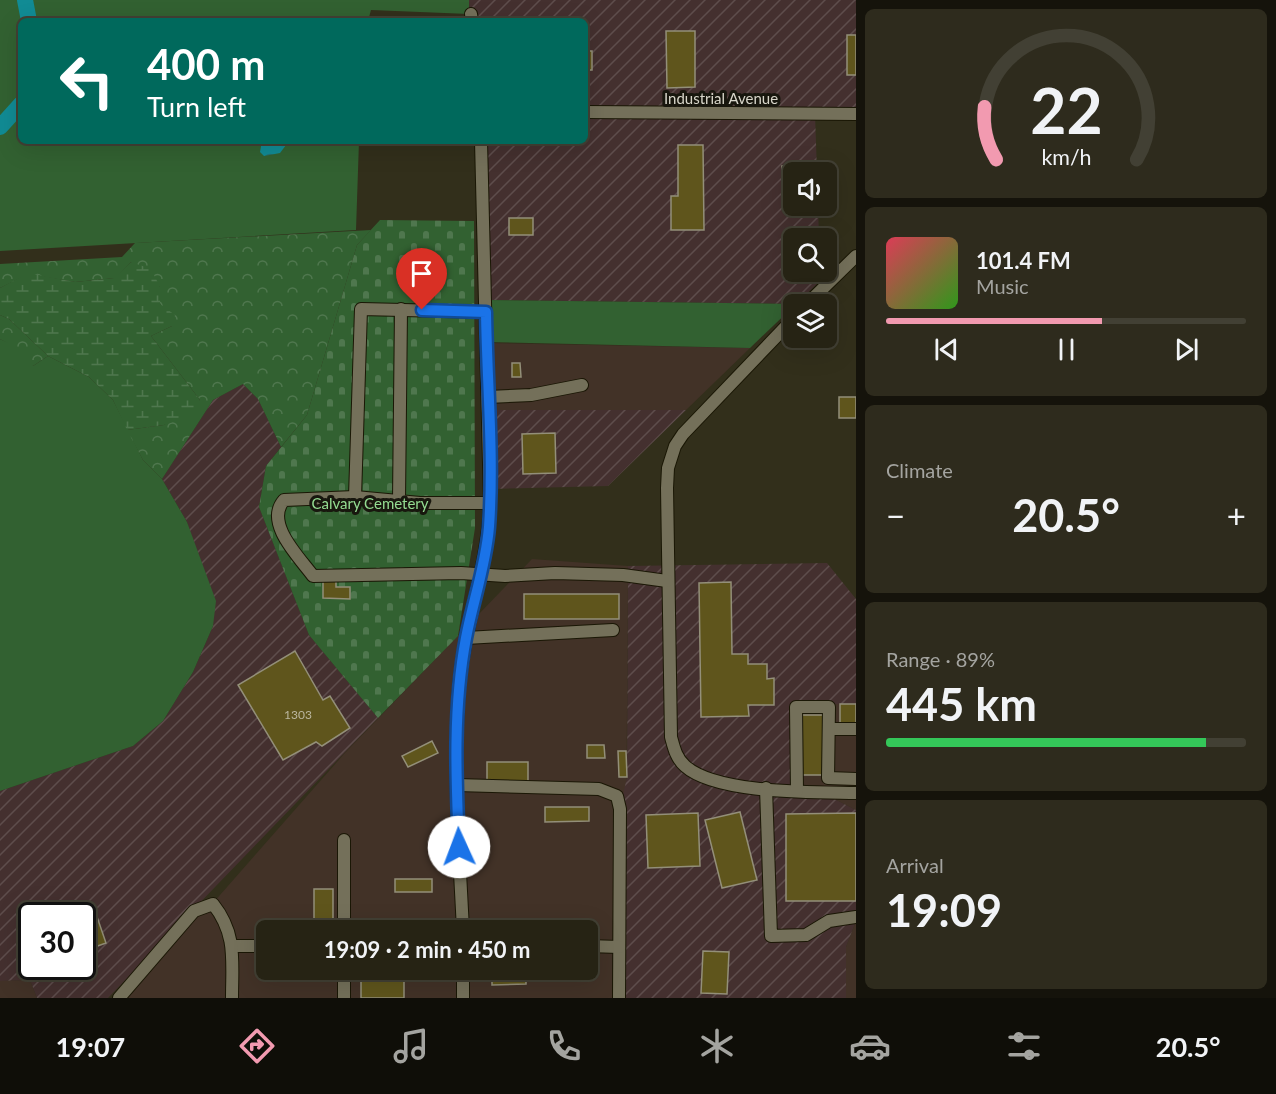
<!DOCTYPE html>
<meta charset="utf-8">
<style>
:root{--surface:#262314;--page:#2e2b1d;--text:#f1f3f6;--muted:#a4a4a0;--line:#424034;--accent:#f29ab0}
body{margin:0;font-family:Lato,sans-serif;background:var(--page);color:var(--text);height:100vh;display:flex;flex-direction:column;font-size:22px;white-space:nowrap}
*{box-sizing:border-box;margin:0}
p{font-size:20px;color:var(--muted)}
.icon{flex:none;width:33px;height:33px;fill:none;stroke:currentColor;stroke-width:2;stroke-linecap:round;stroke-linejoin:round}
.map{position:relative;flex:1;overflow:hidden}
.details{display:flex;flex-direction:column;gap:9px;padding:9px;background:#15130b;width:420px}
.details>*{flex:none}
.banner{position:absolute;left:18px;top:18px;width:570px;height:126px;border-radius:9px;box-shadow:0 6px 24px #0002,0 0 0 2px var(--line);background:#00695c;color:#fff;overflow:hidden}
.fabs{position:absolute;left:783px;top:162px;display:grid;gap:12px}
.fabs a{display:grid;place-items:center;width:54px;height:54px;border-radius:9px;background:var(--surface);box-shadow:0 6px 24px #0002,0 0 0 2px var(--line);font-size:30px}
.speed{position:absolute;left:18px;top:902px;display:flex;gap:12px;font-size:30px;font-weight:700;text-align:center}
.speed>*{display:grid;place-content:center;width:78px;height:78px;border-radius:50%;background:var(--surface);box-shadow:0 6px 24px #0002,0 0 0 2px var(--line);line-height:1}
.speed .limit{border:3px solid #111;border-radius:9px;background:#fff;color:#111}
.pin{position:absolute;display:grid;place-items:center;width:51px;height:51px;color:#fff;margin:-62px -26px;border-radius:50% 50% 50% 0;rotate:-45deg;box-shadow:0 0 6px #0007}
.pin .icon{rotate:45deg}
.me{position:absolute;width:66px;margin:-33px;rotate:358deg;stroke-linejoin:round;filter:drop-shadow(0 0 4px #0008)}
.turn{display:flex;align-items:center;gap:21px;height:126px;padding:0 30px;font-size:27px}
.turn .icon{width:78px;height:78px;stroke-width:2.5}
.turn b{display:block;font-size:42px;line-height:51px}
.big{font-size:45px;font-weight:700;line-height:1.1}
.details .card{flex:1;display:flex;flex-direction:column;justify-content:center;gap:9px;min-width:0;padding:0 21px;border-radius:9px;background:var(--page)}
.details .dial{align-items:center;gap:0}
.dial svg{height:156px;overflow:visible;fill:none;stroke:var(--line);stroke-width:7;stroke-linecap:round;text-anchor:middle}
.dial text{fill:var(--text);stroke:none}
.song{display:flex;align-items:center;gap:18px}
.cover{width:72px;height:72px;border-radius:9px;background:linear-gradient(135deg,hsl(350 70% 55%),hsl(110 70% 35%))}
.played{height:6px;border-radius:3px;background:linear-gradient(90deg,var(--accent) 60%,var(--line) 60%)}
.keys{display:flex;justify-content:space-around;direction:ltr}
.heat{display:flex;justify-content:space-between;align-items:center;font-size:33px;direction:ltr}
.charge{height:9px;border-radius:4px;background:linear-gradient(90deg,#34c759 89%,var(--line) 0)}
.trip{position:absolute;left:256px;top:920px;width:342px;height:60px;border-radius:9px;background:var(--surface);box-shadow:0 6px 24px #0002,0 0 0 2px var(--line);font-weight:700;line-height:60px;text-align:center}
.dock{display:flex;height:96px;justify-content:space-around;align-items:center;background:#0f0e08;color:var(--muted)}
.dock .icon{width:42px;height:42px}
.dock .selected{color:var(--accent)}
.dock b{font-size:27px;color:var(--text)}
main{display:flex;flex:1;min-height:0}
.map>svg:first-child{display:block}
.commercial{fill:#423227;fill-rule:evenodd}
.industrial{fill:url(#industrial-furrows);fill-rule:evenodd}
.green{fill:#326131}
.forest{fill:url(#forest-crowns)}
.wetland{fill:url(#wetland-marsh)}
.cemetery{fill:url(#cemetery-stones)}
.water{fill:url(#water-waves)}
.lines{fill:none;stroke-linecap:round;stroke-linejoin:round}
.river{stroke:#118b94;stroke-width:16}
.building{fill:#5f551c;stroke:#938f79;stroke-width:1.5}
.minor-casing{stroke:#1a1705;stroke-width:14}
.minor{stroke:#74705a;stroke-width:12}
.route-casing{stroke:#114b97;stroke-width:15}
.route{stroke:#1a73e8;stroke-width:10}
.labels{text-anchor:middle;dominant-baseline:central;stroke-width:6;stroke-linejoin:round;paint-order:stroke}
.number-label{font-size:12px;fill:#bab69e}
.street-label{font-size:15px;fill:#d8d6ca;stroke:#18170e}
.park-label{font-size:15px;fill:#94dc91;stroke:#18170e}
</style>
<main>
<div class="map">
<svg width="856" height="998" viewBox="0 0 856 998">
<defs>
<pattern id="industrial-furrows" width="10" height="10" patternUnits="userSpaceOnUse" patternTransform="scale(1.5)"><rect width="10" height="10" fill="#44302f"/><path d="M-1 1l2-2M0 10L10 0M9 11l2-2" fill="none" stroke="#5e4d4c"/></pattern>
<pattern id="forest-crowns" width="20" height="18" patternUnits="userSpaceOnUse" patternTransform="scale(1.5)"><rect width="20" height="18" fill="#326131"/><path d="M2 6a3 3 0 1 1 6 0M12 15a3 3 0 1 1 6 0" fill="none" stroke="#4f774e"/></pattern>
<pattern id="wetland-marsh" width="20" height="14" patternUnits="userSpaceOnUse" patternTransform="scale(1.5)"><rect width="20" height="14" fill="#326131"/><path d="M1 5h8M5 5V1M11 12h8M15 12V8" fill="none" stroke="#4f774e"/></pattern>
<pattern id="cemetery-stones" width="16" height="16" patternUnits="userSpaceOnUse" patternTransform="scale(1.5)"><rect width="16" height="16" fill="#326131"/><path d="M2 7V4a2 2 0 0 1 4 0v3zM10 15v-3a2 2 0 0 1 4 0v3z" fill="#4f774e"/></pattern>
<pattern id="water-waves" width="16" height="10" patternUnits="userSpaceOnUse" patternTransform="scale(1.5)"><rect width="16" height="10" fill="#118b94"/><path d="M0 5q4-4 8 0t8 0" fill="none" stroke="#227176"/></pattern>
</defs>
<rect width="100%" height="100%" fill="#322f1b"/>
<g class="commercial">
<path d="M487,343l263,5 -64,62h-198z"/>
<path d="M532,559l96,7 -3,432h-506l75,-87 19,-8 131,-149zM267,930h321v39h-321z"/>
<path d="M856,703v107l-43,-22 -20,-5 -4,-79z"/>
<path d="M856,921v77h-10v-51z"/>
<path d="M30,980l7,18h-37v-17z"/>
</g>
<g class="industrial">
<path d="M469,0h387v114h-41l2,58h-23v34h24l1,32h-25v34h26l1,8 -25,24 -310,-4 -3,-159h102v-120h-115z"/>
<path d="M243,384l15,15 23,48 -15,19 -7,41 50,128 69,83 -270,280h-71l-7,-18 -30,1v-190l133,-45 30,-25 30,-49 20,-46 -26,-104 -25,-43 51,-79zM32,915h50v51h-50z"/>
<path d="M488,410h198l-78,76 -119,3z"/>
<path d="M827,563l29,36v105h-66l3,78 20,6 43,22v111l-10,26v51h-224l-2,-189 7,-32 1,-211z"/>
</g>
<g class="green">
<path d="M0,0h469v14l-98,-4 -3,11h-347v120h338l-3,89 -356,21z"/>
<path d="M486,300l310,4 -46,44 -263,-6z"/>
<path d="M0,339l11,5 22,22 15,-10 41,21 24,23 30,60 19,19 25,43 29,79 -3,25 -20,46 -30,49 -30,25 -133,45z"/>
</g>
<g class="forest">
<path d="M371,230l-14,15 -50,170 -26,32 -23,-48 -15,-15 -30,16 -51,79 -19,-19 -16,-30 37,-5 36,-25 -49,-64 21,-10 -12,-22v-17l-29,-25 -16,16 -40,4 -47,-8 -28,14v-24l122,-7 13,-14z"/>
<path d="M0,315l9,4 39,37 -15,10 -18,-3 -4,-18 -11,-6z"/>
</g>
<path class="wetland" d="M131,262l20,7 9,18v17l15,11 -3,11 -21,10 49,64 -7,15 -29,10 -37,5 -14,-30 -24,-23 -41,-21 -39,-37 -9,-4v-27l28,-15 47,9 39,-4z"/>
<path class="cemetery" d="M380,220l94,1 1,307 -17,108 -80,82 -69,-83 -50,-128 7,-41 41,-51 50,-170z"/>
<path class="water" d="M262,141h27l-9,12 -16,3 -4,-4z"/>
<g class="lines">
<g class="river">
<path d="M25,0l4,21"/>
<path d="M0,127l21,-23"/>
</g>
</g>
<g class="building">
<path d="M666,31h29v56l-28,1z"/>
<rect x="847" y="35" width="9" height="40"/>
<rect x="585" y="51" width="7" height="19"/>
<path d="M678,145h25l1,85h-33v-34h7z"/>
<path d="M782,166h26v6h-14v34h15v2h-27z"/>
<rect x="509" y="218" width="24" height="17"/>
<path d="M512,363h8l1,14h-9z"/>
<rect x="839" y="397" width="17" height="21"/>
<path d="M555,433l1,40 -33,1 -1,-40z"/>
<path d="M323,579h13v8h14v12l-27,-1z"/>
<path d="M731,582l1,72h16v10h19v15l7,-1v27h-26l1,11 -48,1 -2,-134z"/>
<rect x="524" y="594" width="95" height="25"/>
<path d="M295,651l28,49 7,-4 20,32 -28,18 -6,-4 -33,18 -45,-75z"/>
<path d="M840,704h16v23l-16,-1z"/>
<path d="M801,715h24l-1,60h-23z"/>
<path d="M432,741l6,12 -30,14 -6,-11z"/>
<path d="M587,745h17l1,13h-18z"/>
<path d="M618,751h8l1,26h-8z"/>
<rect x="487" y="762" width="41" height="23"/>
<path d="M545,807h44v14l-44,1z"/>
<path d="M740,812l17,68 -35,8 -17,-68z"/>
<path d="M698,813l2,53 -52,2 -2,-53z"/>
<path d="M856,813v88h-70v-87z"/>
<rect x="395" y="879" width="37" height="13"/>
<rect x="314" y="889" width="19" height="41"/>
<path d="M94,908l12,35 -14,5 -7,-17 -3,1v-17l-7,-1z"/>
<path d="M703,951l26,1 -2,42 -26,-1z"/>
<path d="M492,969h34v15l-34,1z"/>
<path d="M404,971v27h-43v-26z"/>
</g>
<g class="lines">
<defs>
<g id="minor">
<path d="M471,14l1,7"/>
<path d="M585,112l271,2"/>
<path d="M807,304l49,-48"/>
<path d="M794,318l-111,116 -8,12 -7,22 -1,20 4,249c3,11 5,21 14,29 31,28 129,26 171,27"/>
<path d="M488,397l43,-2 51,-10"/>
<path d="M355,497l6,-188 125,3"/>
<path d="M399,500l2,-191"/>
<path d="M490,503h-70l-65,-6 -71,3c-20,23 15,57 29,76l148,-3 44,3 50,-3 68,2 44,6"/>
<path d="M466,638l147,-8"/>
<path d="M829,729h27"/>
<path d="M457,785l142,4 18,7 3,13 -1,189"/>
<path d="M766,788l5,148 35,-1 23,-14 27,-4"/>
<path d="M797,791l-1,-84h33l-1,71 28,1"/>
<path d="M344,840v90"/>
<path d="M463,930c-4,-81 -10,-162 -4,-242 5,-63 29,-122 31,-185l-9,-362"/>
<path d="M232,946h35"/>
<path d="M588,946l31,1"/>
<path d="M344,969v29"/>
<path d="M463,969v29"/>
<path d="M119,998l75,-87 19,-7c24,30 19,57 19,94"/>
</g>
</defs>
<use href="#minor" class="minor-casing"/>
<use href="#minor" class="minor"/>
</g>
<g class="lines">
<defs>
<path id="route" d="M422,310l64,2c1,71 8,144 3,215 -3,38 -16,74 -23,111 -13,68 -10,140 -7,209"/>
</defs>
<use href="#route" class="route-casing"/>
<use href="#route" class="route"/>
</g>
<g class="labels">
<g class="number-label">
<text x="298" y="714">1303</text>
</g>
<g class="street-label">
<text x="721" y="98">Industrial Avenue</text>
</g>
<g class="park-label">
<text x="370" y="503">Calvary Cemetery</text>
</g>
</g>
</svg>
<div class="fabs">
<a><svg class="icon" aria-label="sound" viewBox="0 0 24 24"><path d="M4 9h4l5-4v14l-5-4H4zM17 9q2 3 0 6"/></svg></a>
<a><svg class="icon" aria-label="search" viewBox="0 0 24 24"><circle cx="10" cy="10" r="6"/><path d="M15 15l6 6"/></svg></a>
<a><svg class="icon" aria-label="layers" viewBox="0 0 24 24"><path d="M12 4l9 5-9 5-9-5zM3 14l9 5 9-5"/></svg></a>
</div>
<div class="speed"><div class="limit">30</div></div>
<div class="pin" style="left:422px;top:310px;background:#d93025"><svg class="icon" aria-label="arrive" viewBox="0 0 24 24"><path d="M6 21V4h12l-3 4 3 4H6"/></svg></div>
<svg class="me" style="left:459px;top:847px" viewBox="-20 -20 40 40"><circle r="19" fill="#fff"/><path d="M0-13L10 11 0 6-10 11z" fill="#1a73e8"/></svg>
<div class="trip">19:09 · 2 min · 450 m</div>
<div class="banner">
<div class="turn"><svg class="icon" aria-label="left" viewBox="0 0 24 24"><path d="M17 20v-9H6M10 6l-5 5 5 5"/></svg><div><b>400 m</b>Turn left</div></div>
</div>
</div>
<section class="details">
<div class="card dial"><svg viewBox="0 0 100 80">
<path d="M14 69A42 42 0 1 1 86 69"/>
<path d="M14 69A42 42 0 0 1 8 42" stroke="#f29ab0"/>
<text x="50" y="56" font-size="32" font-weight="700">22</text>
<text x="50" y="72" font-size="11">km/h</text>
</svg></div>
<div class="card">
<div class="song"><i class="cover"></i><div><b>101.4 FM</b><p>Music</p></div></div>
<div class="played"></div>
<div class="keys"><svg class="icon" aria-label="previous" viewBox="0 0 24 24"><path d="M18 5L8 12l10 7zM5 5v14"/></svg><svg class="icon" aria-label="pause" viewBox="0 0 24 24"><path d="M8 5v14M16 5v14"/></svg><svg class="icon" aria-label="next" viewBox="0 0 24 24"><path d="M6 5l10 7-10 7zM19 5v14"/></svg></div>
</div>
<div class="card"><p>Climate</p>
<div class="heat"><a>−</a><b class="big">20.5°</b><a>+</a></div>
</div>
<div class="card"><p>Range · 89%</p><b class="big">445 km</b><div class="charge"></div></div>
<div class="card"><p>Arrival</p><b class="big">19:09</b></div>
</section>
</main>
<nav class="dock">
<b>19:07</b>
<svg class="icon selected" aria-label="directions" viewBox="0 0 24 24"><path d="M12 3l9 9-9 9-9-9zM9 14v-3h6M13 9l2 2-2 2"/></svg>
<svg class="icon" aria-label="music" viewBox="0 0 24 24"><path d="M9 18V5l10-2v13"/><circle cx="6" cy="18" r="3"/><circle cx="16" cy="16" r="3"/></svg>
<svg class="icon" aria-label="phone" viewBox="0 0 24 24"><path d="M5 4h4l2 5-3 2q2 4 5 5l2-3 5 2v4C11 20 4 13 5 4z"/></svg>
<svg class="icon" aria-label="climate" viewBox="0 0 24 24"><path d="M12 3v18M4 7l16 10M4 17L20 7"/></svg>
<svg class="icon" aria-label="car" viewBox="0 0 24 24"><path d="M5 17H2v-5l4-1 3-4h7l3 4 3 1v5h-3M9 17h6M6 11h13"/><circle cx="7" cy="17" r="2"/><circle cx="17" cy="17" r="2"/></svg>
<svg class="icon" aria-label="filters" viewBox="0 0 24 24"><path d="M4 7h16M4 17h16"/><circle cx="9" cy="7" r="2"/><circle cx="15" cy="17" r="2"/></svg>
<b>20.5°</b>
</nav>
